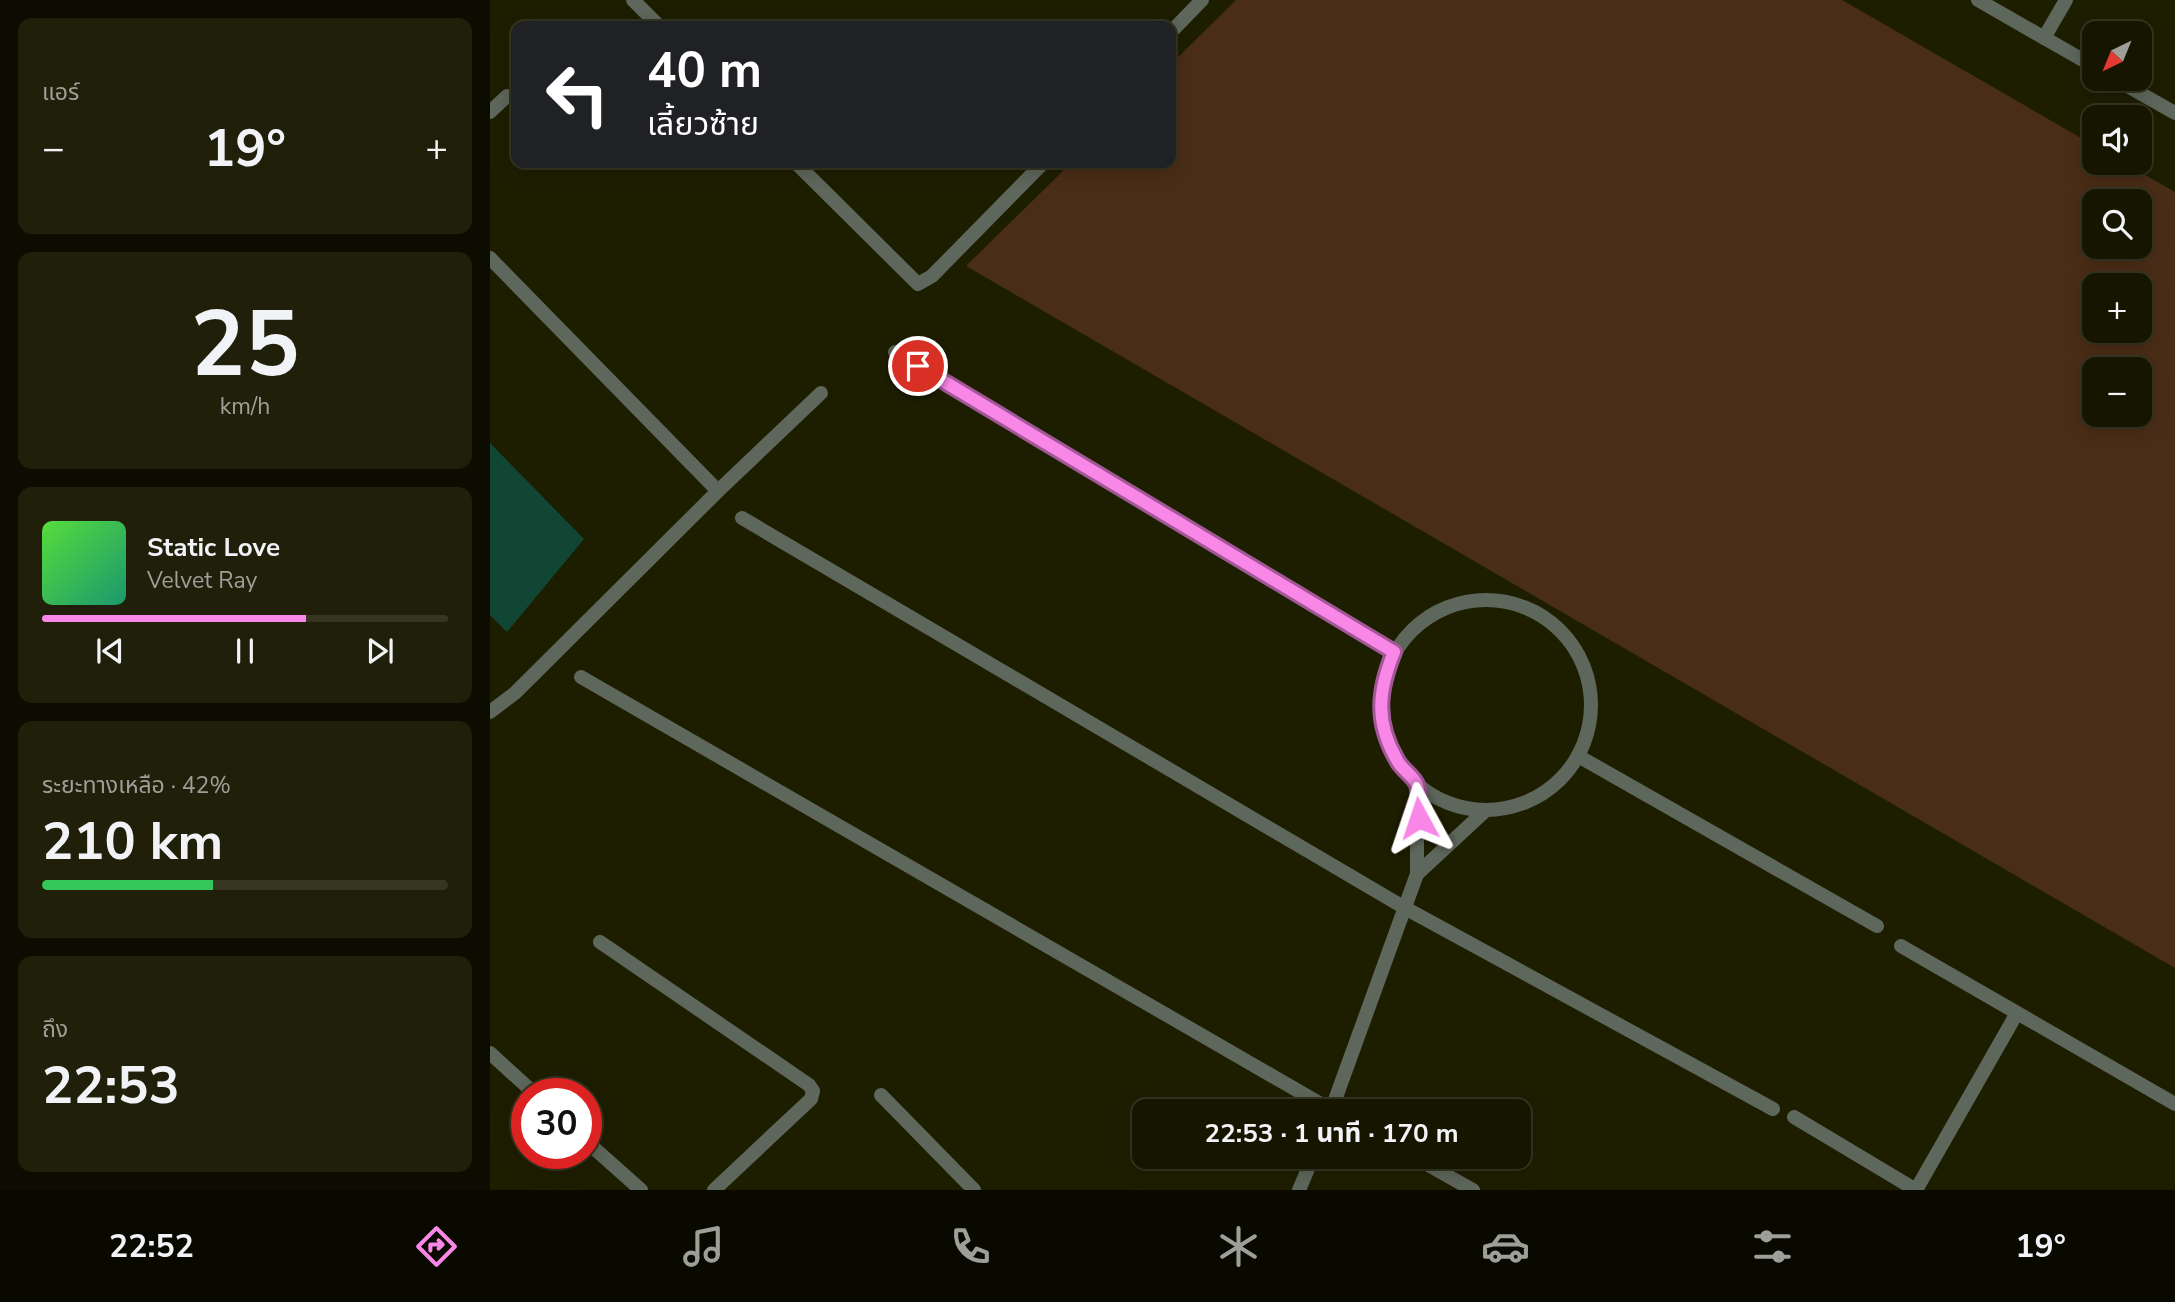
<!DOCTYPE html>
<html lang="th">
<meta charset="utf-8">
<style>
:root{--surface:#161600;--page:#1f1f0a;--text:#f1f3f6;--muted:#9e9f99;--line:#353522;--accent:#f987e8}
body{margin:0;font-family:"Nunito Sans","Noto Sans Thai",sans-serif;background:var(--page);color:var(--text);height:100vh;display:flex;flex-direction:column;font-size:26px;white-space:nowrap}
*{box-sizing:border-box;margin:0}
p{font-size:23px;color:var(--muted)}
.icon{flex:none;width:38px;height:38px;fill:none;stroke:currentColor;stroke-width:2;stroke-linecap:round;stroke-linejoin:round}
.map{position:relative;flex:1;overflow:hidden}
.sheet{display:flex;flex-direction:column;gap:18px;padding:18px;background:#0c0c00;width:490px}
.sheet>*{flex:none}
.banner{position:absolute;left:21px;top:21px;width:665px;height:147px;border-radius:14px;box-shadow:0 4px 18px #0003,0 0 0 2px var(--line);background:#202124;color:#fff;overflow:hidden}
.needle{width:46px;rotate:223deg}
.fabs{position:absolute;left:1592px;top:21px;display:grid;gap:14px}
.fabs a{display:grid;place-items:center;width:70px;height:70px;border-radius:14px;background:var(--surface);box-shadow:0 4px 18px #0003,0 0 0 2px var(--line);font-size:35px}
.speed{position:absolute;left:21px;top:1078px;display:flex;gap:14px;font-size:35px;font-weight:700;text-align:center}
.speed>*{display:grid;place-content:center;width:91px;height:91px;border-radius:50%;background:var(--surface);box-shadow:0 4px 18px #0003,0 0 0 2px var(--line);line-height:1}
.speed .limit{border:10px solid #d22;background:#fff;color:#111}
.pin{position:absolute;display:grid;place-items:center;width:60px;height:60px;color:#fff;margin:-30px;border:4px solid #fff;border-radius:50%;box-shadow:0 2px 7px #0007}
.me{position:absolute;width:77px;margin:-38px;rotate:355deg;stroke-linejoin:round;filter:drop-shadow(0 0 5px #0008)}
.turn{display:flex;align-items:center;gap:24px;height:147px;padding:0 21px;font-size:32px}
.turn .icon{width:91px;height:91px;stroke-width:2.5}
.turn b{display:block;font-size:49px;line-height:60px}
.big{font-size:52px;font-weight:700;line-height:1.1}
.sheet .tile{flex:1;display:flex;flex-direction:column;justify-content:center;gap:10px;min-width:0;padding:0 24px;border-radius:14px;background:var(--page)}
.sheet .dial{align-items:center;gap:0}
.dial b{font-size:91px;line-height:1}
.song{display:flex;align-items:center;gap:21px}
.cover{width:84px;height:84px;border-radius:10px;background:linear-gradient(135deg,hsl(110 70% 55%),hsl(160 70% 35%))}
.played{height:7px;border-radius:4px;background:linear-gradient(90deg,var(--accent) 65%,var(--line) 65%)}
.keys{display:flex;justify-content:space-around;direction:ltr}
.heat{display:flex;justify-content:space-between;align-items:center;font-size:38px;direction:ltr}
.charge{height:10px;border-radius:5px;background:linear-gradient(90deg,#34c759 42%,var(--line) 0)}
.trip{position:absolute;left:642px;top:1099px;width:399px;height:70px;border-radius:14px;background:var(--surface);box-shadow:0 4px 18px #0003,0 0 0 2px var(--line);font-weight:700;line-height:70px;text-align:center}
.menu{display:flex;height:112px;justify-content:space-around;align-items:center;background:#090900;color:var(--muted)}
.menu .icon{width:49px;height:49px}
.menu .selected{color:var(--accent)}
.menu b{font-size:32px;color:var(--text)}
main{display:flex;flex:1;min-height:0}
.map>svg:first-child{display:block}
.green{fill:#4a2d17;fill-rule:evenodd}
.water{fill:#114635}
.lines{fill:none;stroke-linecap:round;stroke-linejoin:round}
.minor{stroke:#5e675b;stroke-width:14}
.tertiary{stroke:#5e675b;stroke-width:14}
.route-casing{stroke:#a25897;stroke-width:18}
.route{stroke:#f987e8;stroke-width:12}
</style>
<main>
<section class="sheet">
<div class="tile"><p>แอร์</p>
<div class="heat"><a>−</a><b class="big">19°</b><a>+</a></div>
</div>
<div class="tile dial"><b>25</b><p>km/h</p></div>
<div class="tile">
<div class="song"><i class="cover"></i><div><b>Static Love</b><p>Velvet Ray</p></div></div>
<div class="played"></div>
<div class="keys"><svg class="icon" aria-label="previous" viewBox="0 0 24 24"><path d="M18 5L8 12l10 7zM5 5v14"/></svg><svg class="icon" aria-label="pause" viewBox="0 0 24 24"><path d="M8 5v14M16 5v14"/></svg><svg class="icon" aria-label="next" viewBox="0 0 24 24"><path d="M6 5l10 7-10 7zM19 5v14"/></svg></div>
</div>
<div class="tile"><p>ระยะทางเหลือ · 42%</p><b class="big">210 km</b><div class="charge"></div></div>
<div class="tile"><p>ถึง</p><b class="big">22:53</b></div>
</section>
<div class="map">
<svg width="1685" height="1190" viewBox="0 0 1685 1190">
<rect width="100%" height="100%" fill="#1d1e00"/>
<path class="green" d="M746,0h606l253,146v17h29l51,29v776l-1209,-702 105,-103h100v-99zM1605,201h45v46h-45zM1605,285h45v46h-45zM1605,369h45v46h-45z"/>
<path class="water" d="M0,443l94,96 -77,93 -17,-17z"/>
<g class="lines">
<g class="minor">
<path d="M1488,0l117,67"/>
<path d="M1554,38l22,-38"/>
<path d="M1625,79l60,34"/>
<path d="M0,112l17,-16"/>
<path d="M0,258l228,233"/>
<path d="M405,352l499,300"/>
<path d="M252,518l663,390 368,201"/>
<circle cx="996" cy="705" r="105"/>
<path d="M91,677l752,434"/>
<path d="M0,712l25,-19 203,-202 103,-98"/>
<path d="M1088,756l299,170"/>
<path d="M927,874l68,-63"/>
<path d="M110,942l209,143 4,6 -2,8 -97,91"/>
<path d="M1411,946l274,158"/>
<path d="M0,1053l45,41"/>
<path d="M391,1095l93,95"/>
<path d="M841,1111l86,-237v-89"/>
<path d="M1304,1117l122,73"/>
<path d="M96,1141l55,49"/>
<path d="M924,1157l59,33"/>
<path d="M809,1190l14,-33"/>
<path d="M1426,1190l101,-177"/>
</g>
<g class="tertiary">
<path d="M143,0l26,26"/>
<path d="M681,32l31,-32"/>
<path d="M306,163l122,121 14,-8 111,-113"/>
</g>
</g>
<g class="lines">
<defs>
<path id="route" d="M428,366l476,286c-16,39 -19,70 3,108 4,9 17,16 20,25 3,9 1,23 2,33"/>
</defs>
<use href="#route" class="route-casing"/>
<use href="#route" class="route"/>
</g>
</svg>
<div class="fabs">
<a><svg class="needle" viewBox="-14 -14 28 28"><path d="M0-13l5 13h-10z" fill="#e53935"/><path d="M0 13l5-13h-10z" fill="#9e9f99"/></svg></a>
<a><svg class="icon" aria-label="sound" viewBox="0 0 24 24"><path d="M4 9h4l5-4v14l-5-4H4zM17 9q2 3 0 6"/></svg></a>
<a><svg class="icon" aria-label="search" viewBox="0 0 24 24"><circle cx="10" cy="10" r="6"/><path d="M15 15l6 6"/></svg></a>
<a>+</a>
<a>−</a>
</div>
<div class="speed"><div class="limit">30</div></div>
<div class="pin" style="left:428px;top:366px;background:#d93025"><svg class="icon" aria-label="arrive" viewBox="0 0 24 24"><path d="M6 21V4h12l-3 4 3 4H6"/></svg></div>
<svg class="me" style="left:929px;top:818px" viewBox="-20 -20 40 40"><path d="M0-17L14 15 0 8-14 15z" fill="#f987e8" stroke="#fff" stroke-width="4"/></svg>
<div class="trip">22:53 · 1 นาที · 170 m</div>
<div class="banner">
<div class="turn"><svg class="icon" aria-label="left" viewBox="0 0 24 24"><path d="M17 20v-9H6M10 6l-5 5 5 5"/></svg><div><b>40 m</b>เลี้ยวซ้าย</div></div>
</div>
</div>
</main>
<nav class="menu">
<b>22:52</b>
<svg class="icon selected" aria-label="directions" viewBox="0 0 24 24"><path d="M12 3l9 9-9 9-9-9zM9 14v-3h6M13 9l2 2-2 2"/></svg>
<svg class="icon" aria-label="music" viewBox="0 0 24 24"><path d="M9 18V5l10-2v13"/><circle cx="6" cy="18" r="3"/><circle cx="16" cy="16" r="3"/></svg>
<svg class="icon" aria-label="phone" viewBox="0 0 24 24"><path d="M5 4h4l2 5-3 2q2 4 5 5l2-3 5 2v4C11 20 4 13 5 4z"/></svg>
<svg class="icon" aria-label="climate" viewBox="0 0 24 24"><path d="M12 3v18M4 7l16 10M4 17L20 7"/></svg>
<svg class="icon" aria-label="car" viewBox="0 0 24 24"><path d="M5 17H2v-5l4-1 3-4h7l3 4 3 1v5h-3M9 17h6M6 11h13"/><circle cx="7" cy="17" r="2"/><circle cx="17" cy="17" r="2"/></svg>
<svg class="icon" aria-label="filters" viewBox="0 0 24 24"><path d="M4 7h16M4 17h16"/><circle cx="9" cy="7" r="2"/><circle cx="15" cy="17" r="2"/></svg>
<b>19°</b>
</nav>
